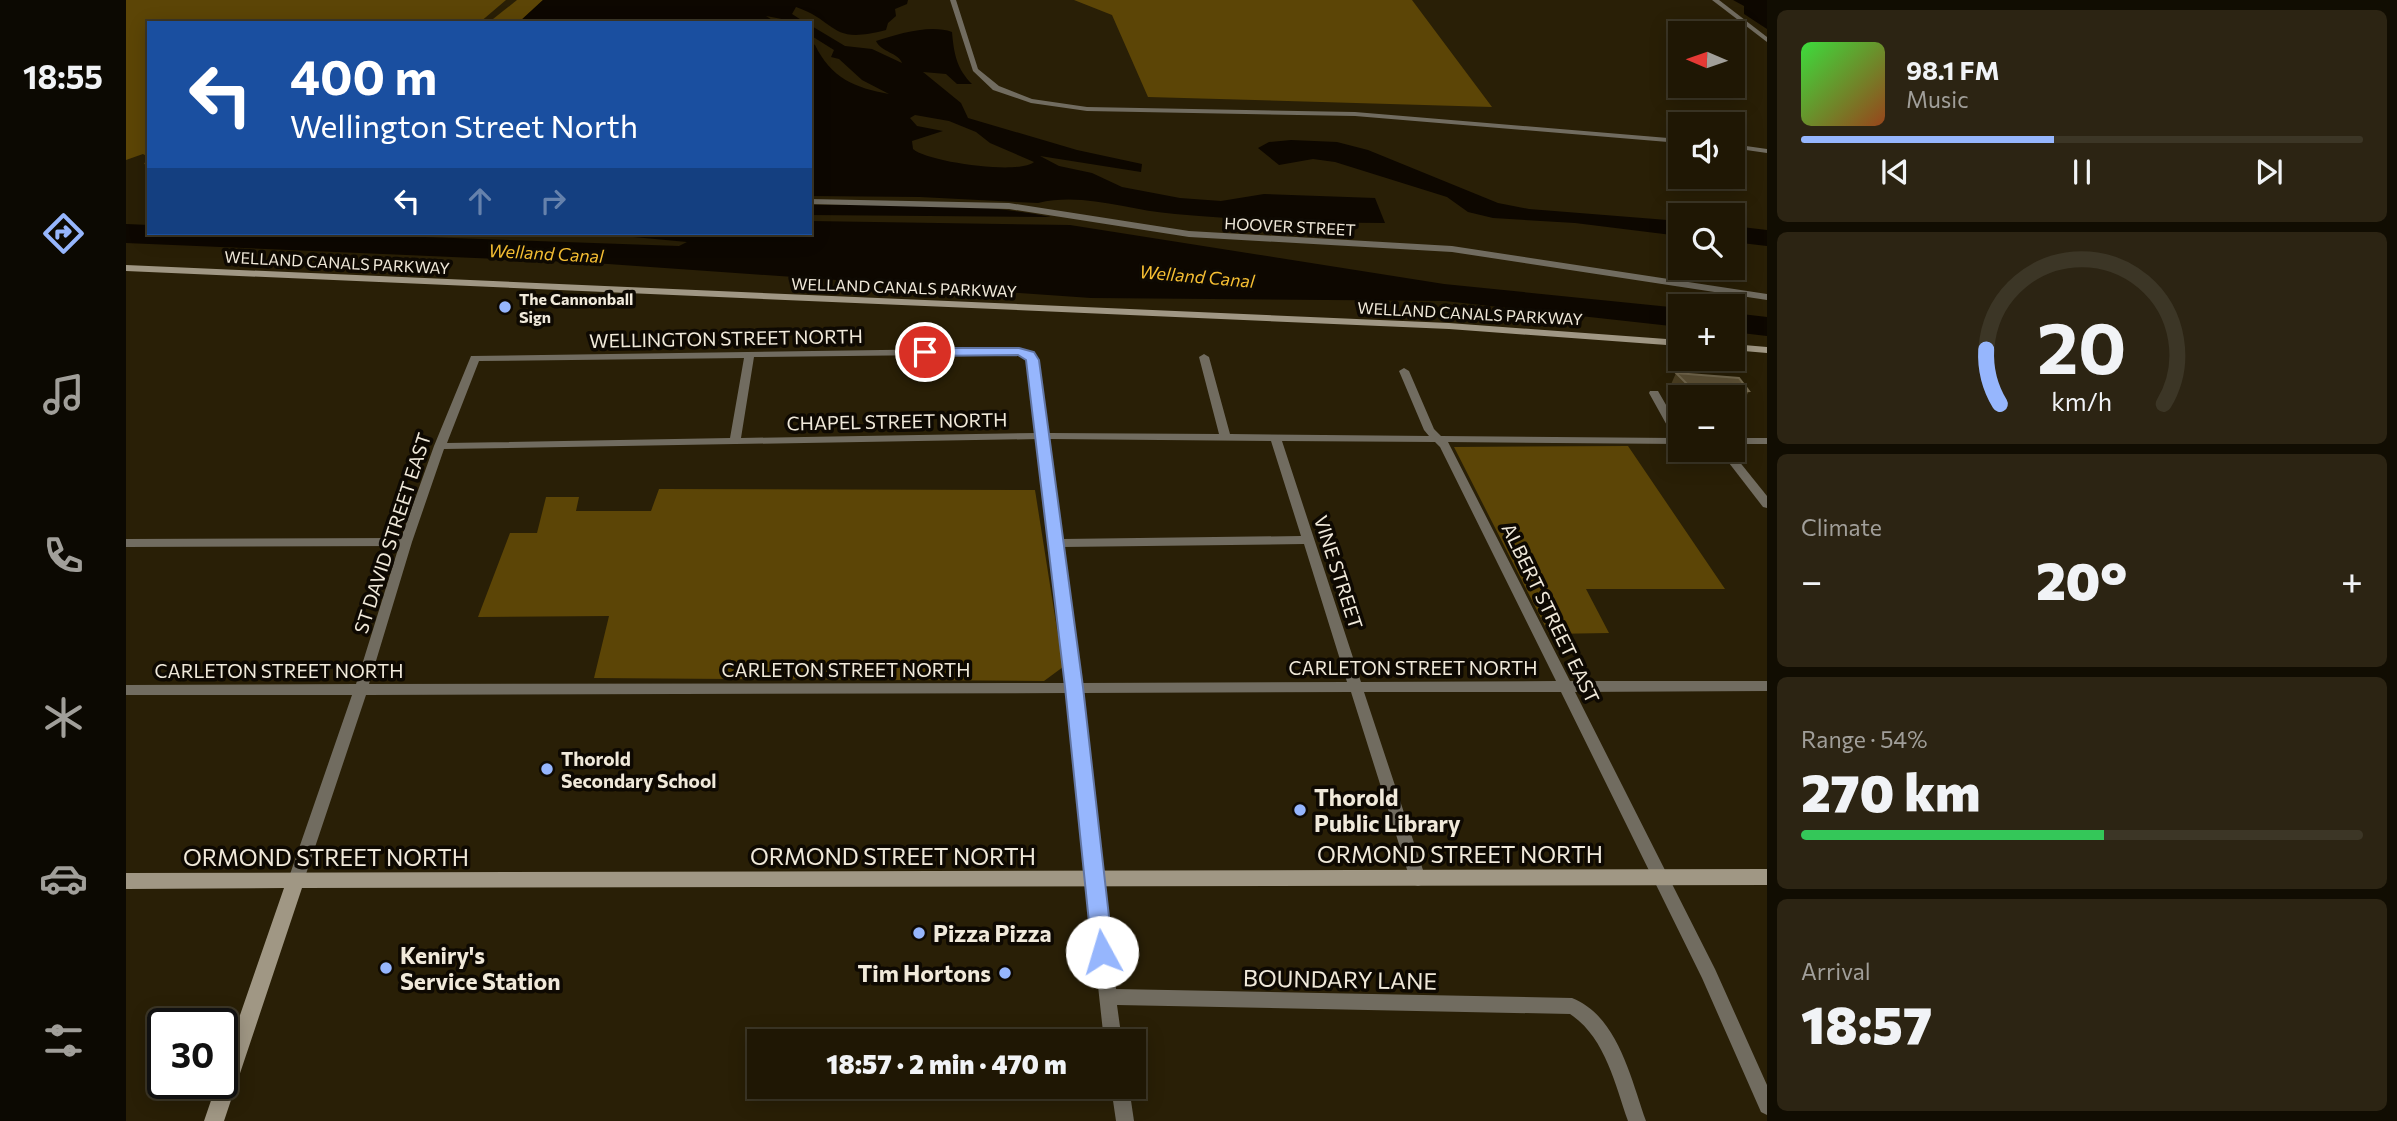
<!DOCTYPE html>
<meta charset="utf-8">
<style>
:root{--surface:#1f1704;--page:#2c2413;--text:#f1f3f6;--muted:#a19f9a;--line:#3c3626;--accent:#96b6fd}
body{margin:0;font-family:Commissioner,sans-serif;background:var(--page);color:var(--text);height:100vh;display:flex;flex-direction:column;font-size:26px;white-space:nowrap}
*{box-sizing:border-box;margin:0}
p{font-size:23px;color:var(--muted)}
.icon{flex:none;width:38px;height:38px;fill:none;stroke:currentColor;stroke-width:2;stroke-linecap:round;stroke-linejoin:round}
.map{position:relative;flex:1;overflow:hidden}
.sheet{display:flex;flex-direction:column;gap:10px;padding:10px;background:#110d02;width:630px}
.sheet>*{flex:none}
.hud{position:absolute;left:21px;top:21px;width:665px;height:214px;border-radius:0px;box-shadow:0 4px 18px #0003,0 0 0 2px var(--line);background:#1a4fa0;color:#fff;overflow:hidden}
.needle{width:46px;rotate:272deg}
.tools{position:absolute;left:1542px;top:21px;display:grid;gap:14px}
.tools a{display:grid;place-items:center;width:77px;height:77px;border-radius:0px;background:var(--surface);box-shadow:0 4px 18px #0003,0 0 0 2px var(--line);font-size:35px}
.speed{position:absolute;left:21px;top:1008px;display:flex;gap:14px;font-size:35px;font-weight:700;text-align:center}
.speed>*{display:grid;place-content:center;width:91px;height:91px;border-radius:50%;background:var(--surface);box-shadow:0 4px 18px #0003,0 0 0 2px var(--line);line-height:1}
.speed .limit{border:4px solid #111;border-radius:10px;background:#fff;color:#111}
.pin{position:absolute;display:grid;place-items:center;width:60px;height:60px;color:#fff;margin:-30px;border:4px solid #fff;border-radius:50%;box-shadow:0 2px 7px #0007}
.me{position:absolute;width:77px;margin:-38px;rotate:354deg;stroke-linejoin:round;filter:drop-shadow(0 0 5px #0008)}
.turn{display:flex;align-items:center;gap:24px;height:147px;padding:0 28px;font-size:32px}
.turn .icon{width:91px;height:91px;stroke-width:2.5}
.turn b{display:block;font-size:49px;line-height:60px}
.lanes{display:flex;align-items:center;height:66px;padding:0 28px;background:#0003;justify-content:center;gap:35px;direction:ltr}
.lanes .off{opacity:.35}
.big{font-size:52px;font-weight:800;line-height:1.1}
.sheet .card{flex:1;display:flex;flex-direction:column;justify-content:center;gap:10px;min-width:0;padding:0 24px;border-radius:10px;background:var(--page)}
.sheet .dial{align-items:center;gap:0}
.dial svg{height:182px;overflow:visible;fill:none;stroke:var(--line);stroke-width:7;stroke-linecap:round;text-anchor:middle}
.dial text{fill:var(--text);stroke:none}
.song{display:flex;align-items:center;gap:21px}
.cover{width:84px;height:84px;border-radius:10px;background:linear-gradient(135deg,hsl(120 70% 55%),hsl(20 70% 35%))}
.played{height:7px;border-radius:4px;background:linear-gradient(90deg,var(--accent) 45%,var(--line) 45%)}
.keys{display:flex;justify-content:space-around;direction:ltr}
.heat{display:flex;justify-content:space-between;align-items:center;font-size:38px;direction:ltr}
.charge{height:10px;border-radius:5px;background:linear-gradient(90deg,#34c759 54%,var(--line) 0)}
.trip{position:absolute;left:621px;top:1029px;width:399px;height:70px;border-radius:0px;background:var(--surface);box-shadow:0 4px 18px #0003,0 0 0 2px var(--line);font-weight:800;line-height:70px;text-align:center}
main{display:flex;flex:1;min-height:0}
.dock{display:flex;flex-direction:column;width:126px;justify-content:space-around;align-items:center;background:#0c0902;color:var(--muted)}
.dock .icon{width:49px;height:49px}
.dock .active{color:var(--accent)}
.dock b{font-size:32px;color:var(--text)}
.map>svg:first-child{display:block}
.green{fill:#5c4506}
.water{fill:#0d0700;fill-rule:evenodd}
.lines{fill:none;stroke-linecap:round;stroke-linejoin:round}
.street{fill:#716c60;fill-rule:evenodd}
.secondary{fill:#a09784;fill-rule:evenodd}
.wall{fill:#4d4022}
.building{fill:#5f5236;stroke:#766a4f;stroke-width:2}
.route{fill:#96b6fd;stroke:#6276a4;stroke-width:2}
.poi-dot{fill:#96b6fd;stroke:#0e0902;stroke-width:2.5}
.labels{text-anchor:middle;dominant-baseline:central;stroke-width:7;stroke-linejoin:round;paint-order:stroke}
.far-street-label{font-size:16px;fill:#f0e9da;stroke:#0e0902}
.far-poi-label{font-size:16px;font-weight:bold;fill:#f0e9da;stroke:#0e0902;text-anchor:start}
.far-water-label{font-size:18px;font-style:italic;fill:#f6bf33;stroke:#0e0902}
.street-label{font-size:19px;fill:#f0e9da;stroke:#0e0902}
.poi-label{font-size:19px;font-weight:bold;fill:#f0e9da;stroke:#0e0902;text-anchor:start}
.near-poi-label{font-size:23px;font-weight:bold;fill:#f0e9da;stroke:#0e0902;text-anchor:start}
.near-street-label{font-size:23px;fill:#f0e9da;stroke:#0e0902}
</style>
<main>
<nav class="dock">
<b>18:55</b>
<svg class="icon active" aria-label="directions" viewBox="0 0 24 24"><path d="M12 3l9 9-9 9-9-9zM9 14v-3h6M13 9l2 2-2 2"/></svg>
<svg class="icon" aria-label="music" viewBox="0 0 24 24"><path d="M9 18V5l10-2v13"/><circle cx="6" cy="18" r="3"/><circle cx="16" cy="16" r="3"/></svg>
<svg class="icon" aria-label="phone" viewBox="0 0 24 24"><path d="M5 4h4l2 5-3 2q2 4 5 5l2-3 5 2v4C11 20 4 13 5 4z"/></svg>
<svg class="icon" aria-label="climate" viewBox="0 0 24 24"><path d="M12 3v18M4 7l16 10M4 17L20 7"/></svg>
<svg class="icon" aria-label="car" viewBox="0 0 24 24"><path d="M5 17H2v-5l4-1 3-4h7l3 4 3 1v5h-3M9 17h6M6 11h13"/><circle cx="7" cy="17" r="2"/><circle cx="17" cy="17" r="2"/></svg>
<svg class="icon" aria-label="filters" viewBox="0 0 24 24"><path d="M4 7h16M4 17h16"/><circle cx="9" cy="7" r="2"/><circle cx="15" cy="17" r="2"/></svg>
</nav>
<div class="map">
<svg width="1641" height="1121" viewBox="0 0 1641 1121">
<rect width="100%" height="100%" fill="#291f06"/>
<g class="green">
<path d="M0,0h380l-27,23h-330v142l-5,-1 4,-7 -5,-3 -17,6z"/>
<path d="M391,0h26l-25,23h-30z"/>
<path d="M948,0h338l80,107 -344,-10 -36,-82z"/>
<path d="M1502,446l97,143h-139l23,44 -60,1 -95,-187z"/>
<path d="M533,489l376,1 28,177 -19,14 -450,-3 15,-62 -131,1 32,-84h27l9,-36h33l-3,14h75z"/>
</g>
<g class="water">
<path d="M417,0h365l-1,4 -12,5 1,7 -8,7 -2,7c-57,15 -47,-8 -90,-23l-4,7 14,9c-14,0 -25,-5 -40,-7l11,7h-259z"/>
<path d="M1607,0h34v29l-23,-15v-8z"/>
<path d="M684,25l35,21 27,3 30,14c-3,-10 -21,-11 -26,-22 22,-7 54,-17 76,-9 2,23 5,37 20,52h-15l-11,-10 -23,-2 38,31 7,15 109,32 65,14 -1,8 -101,-16 19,10 33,7 30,14 58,11 41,3 43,-7 111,4 10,25c-70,0 -140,-3 -210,-9 -46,-3 -90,-22 -137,-11l-118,-6 -110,-1v-154l5,3c16,33 40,43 74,49l-27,-14 -23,-21 -8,-2 3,-7 -24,-15zM789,115l34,6 27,11 14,11 44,19c-14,13 -107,0 -121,-13l-1,-8 31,-10 -26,-5 -7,-8z"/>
<path d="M1165,140l46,2 31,8 130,53 31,6 151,12v15l-105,-13 -82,-5 -25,-6 -21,-15 -112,-35 -22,-3 -34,6 -21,-17 11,-6z"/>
<path d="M684,205c80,0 162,-4 241,12l-241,-2z"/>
<path d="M684,221l260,4 374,59 236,24v19l-235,-26 -354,-3 -497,-35 -468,-20v-19l23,1v8h162l368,13 8,-4 -96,-9h219z"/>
<path d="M1607,226l34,4v16l-34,-4z"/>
<path d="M1607,313l34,4v19l-34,-4z"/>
</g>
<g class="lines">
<g class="street">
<path d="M824,0h6l22,69 21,17 33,13 55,8 268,5 325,27v4l-325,-27 -268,-5 -56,-8 -38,-13 -20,-19z"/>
<path d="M1586,0h7l48,37v5z"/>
<path d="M1606,144l35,5v4l-35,-5z"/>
<path d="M684,199l199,4 180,28 263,15 315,48v6l-315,-48 -263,-15 -180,-28 -199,-5z"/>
<path d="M893,348l15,5 3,7 12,73 170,1 -20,-77 5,-3 5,3 21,77 199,2 -5,-6 -25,-59 5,-3 5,3 25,58 7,7 233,2 -25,-45 1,-2h8l22,38v15l-232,-2 122,239h197v10l-192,1 140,277 52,116v30l-6,-3 -59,-134 -141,-286h-197l62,187 -2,5 -6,2 -6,-2 -2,-5 -59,-187 -271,1 36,296 456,9c46,18 59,81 74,123h-18c-13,-37 -23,-84 -58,-107l-453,-9 5,36h-18l-38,-348 -700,2 -62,185 -2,5 -6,2 -6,-2 -2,-5 64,-185h-226v-10l230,-1 43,-138 -273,1v-8l275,-1 33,-92 37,-90zM892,354l8,3 1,3 11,73 -297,5 13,-81zM618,358l-14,80 -283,5 32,-82zM913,439l26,244 -696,1 43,-142 32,-93zM924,439l221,2 30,95 -239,3zM1156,441l153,1 5,5 116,234 -195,1zM1178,544l43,138 -268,1 -16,-136z"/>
<rect x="1606" y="438" width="35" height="6"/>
<path d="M1593,450h11l37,46v12l-4,-1z"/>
<path d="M985,1087h18l5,34h-18z"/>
</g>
<g class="secondary">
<path d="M0,265l1323,58 231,17v6l-231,-17 -1323,-58z"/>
<path d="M1606,344l35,3v6l-35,-3z"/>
<path d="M1641,869v16l-1465,3 -78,233h-20l13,-38h5v-16l62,-179 -158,1v-16z"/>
</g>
</g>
<path class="wall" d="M1550,373l73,18 -8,15 -9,1v-10h-52v3l-11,-11z"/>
<path class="building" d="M1550,373l63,5 10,13 -52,3z"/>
<path class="route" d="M893,348l15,4 5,8 44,327 30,265 -3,7 -8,3 -7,-3 -3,-7 -27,-265 -39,-327 -8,-5 -93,1 -6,-4 6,-4z"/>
<g class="poi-dot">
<circle cx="379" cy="307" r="7"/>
<circle cx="421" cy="769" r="7"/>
<circle cx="1174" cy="810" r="7"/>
<circle cx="793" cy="933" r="7"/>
<circle cx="260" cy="968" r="7"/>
<circle cx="879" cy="973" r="7"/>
</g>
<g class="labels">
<g class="far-street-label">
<text transform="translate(1164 226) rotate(3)">HOOVER STREET</text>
<text transform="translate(211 262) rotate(3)">WELLAND CANALS PARKWAY</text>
<text transform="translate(778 287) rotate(2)">WELLAND CANALS PARKWAY</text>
<text transform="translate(1344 313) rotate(3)">WELLAND CANALS PARKWAY</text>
</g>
<g class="far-poi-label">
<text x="393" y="298">The Cannonball<tspan x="393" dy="18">Sign</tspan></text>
</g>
<g class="far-water-label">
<text transform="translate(420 253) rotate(3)">Welland Canal</text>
<text transform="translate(1071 276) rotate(5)">Welland Canal</text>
</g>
<g class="street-label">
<text transform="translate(600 338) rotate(-1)">WELLINGTON STREET NORTH</text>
<text transform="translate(771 421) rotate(-1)">CHAPEL STREET NORTH</text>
<text transform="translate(266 533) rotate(-72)">ST DAVID STREET EAST</text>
<text transform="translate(1213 572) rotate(72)">VINE STREET</text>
<text transform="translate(1425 613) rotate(64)">ALBERT STREET EAST</text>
<text x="1287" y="667">CARLETON STREET NORTH</text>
<text x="720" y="669">CARLETON STREET NORTH</text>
<text x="153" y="670">CARLETON STREET NORTH</text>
</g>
<g class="poi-label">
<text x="435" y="758">Thorold<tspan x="435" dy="22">Secondary School</tspan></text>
</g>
<g class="near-poi-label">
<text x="1188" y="797">Thorold<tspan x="1188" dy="26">Public Library</tspan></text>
<text x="807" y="933">Pizza Pizza</text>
<text x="274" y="955">Keniry's<tspan x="274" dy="26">Service Station</tspan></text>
<text x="865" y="973" text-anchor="end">Tim Hortons</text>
</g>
<g class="near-street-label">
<text x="1334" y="854">ORMOND STREET NORTH</text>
<text x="767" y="856">ORMOND STREET NORTH</text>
<text x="200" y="857">ORMOND STREET NORTH</text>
<text transform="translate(1214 979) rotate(1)">BOUNDARY LANE</text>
</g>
</g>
</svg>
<div class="tools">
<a><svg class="needle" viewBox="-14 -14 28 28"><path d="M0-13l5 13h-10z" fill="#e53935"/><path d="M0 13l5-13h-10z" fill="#a19f9a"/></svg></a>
<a><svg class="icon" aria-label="sound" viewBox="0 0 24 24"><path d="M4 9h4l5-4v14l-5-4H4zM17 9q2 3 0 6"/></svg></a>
<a><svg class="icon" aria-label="search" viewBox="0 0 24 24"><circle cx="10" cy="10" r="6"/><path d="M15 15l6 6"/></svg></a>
<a>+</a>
<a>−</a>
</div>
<div class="speed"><div class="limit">30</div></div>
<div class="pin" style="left:799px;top:352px;background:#d93025"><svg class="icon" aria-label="arrive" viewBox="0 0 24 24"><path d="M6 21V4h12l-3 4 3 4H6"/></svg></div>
<svg class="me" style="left:976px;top:952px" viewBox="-20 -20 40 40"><circle r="19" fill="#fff"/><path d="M0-13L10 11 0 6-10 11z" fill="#96b6fd"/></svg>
<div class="trip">18:57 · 2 min · 470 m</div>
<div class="hud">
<div class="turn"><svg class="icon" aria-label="left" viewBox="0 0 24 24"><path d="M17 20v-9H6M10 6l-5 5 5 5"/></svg><div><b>400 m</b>Wellington Street North</div></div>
<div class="lanes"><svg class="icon" aria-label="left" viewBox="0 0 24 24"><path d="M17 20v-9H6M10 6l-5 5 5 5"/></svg><svg class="icon off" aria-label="ahead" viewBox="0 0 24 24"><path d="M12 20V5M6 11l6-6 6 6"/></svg><svg class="icon off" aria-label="right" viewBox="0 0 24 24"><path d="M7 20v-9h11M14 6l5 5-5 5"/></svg></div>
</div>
</div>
<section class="sheet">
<div class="card">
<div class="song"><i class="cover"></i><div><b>98.1 FM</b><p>Music</p></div></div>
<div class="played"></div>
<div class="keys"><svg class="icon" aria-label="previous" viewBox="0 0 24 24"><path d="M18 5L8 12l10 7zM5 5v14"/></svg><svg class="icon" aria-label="pause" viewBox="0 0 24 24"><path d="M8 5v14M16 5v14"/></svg><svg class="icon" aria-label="next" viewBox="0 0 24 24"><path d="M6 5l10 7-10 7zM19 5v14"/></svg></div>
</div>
<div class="card dial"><svg viewBox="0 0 100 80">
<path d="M14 69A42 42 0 1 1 86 69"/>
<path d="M14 69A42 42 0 0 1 8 45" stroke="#96b6fd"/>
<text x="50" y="56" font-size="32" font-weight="700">20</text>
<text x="50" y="72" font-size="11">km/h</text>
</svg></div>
<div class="card"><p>Climate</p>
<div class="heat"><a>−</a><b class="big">20°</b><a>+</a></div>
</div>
<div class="card"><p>Range · 54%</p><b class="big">270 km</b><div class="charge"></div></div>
<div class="card"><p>Arrival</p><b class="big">18:57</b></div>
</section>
</main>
